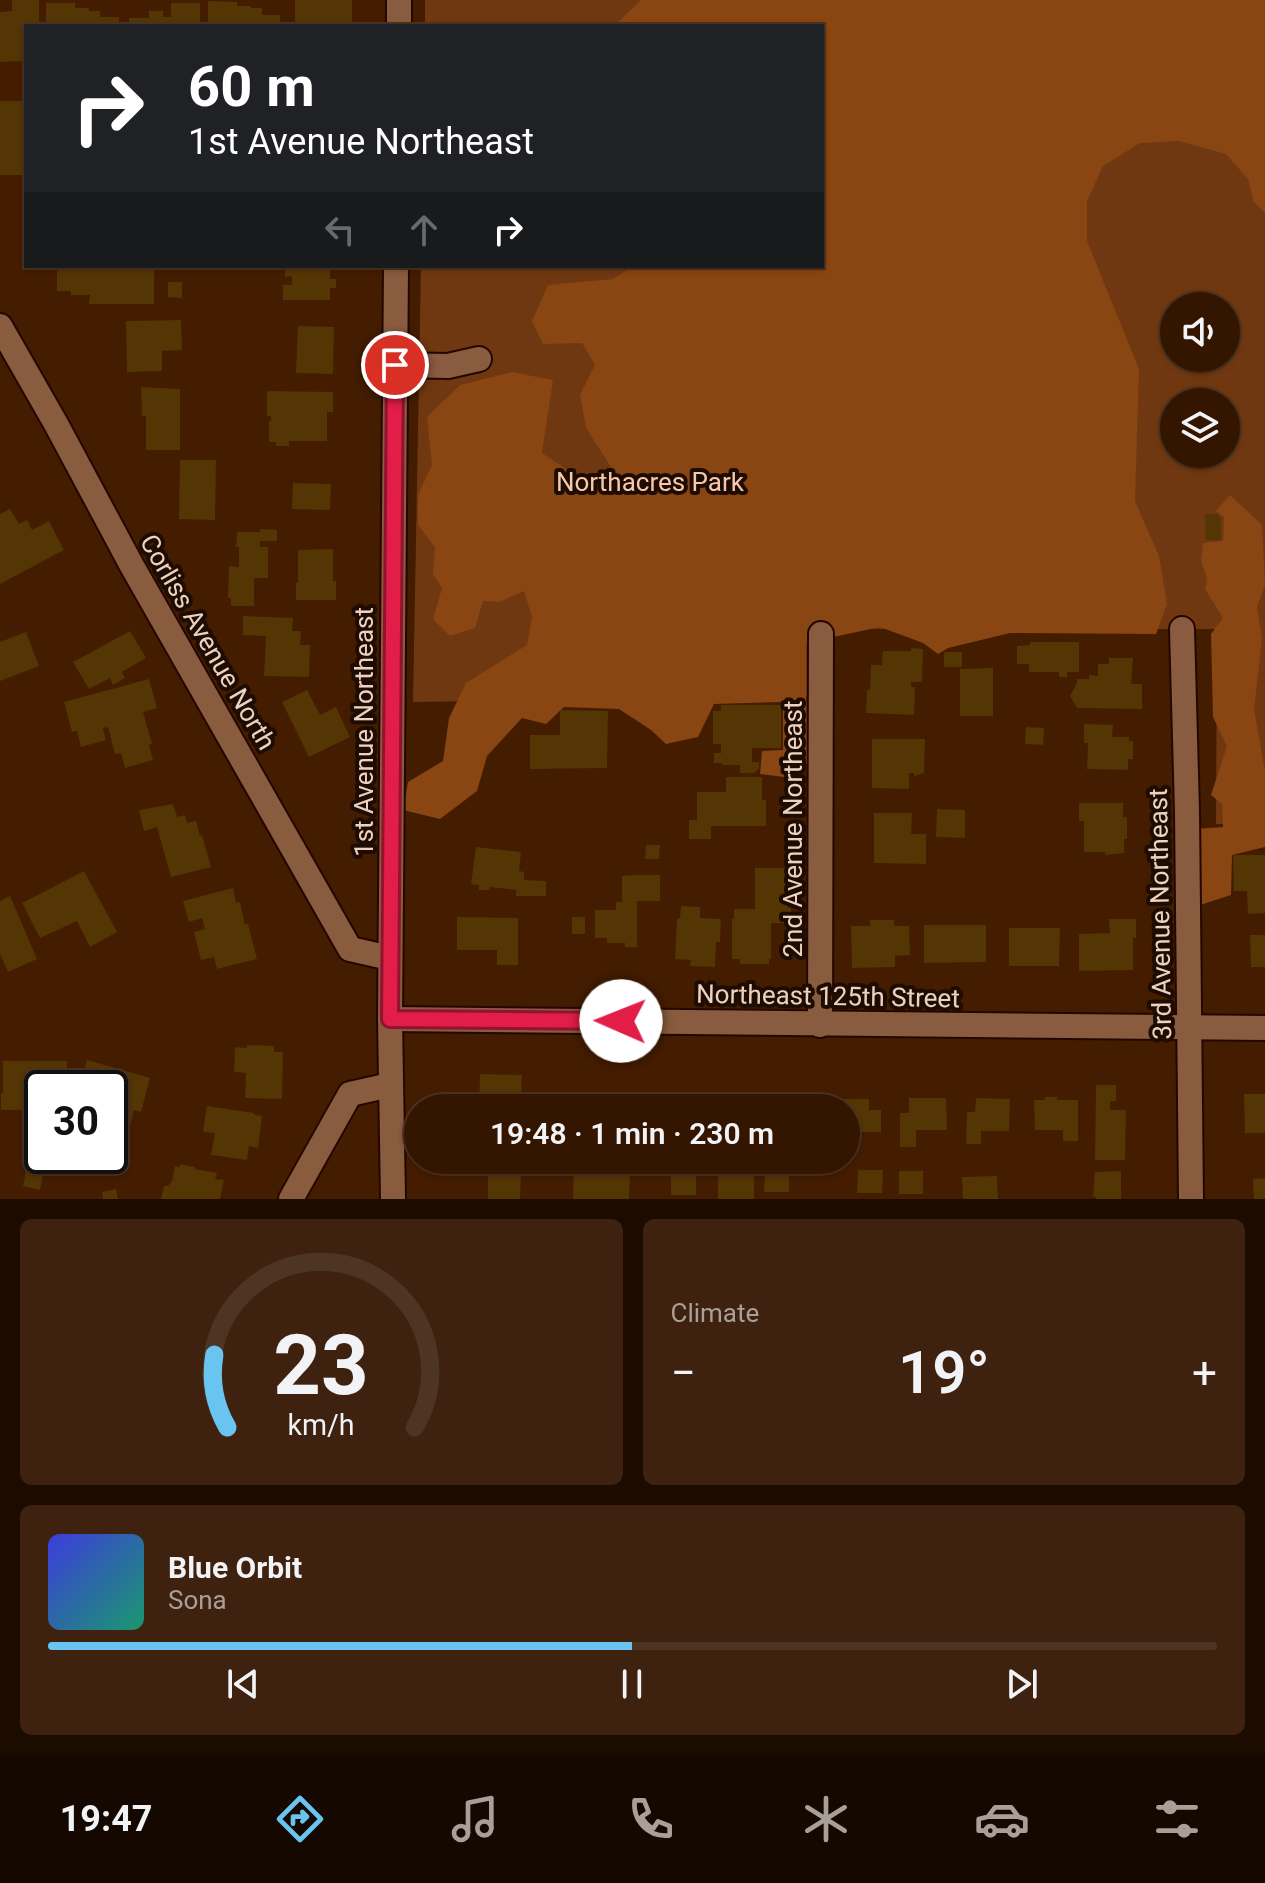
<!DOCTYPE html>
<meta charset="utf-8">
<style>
:root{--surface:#331500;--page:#3e220f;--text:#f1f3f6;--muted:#a99f99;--line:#4e3422;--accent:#69c4f0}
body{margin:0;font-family:Roboto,sans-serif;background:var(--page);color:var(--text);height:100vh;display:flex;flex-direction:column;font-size:30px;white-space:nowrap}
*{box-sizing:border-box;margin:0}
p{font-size:26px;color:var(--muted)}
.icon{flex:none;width:44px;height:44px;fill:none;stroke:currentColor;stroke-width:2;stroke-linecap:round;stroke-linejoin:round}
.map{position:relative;height:1199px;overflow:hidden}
.drawer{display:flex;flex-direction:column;gap:20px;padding:20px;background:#1c0c00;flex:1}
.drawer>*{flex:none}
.top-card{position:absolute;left:24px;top:24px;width:800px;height:244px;border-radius:0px;box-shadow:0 2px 6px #0004,0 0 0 2px var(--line);background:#202124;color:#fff;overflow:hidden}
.buttons{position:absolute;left:1160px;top:292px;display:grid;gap:16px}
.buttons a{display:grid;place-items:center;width:80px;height:80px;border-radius:50%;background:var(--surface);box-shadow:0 2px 6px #0004,0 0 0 2px var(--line);font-size:40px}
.speed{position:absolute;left:24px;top:1070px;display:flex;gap:16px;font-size:40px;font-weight:700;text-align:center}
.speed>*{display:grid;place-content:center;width:104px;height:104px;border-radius:50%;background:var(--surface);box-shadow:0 2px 6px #0004,0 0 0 2px var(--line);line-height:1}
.speed .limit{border:4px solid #111;border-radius:12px;background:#fff;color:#111}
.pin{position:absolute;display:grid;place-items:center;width:68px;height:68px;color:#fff;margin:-34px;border:4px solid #fff;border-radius:50%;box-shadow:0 2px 8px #0007}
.me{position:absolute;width:88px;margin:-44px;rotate:271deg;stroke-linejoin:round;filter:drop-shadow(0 0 6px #0008)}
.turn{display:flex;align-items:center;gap:28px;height:168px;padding:0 32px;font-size:36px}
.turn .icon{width:104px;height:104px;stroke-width:2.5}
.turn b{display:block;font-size:56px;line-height:68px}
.lanes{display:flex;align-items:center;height:76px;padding:0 32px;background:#0003;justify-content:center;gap:40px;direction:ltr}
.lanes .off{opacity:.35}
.big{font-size:60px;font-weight:600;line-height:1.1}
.drawer .card{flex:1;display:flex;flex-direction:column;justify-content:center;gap:12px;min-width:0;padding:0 28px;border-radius:12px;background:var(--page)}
.drawer .dial{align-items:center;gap:0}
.dial svg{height:208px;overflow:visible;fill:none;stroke:var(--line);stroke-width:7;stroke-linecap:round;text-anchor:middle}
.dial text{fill:var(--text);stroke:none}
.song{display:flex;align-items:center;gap:24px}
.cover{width:96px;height:96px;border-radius:12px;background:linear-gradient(135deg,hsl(240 70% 55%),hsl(160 70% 35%))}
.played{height:8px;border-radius:4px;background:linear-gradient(90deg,var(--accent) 50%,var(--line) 50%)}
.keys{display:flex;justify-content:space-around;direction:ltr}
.heat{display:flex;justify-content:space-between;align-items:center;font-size:44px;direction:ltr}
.drawer .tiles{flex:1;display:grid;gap:20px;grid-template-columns:1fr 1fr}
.card:last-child{grid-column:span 2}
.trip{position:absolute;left:404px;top:1094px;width:456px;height:80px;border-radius:40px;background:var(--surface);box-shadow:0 2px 6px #0004,0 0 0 2px var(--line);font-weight:600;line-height:80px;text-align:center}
.tabs{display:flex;height:128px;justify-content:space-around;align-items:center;background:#140800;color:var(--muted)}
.tabs .icon{width:56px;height:56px}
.tabs .selected{color:var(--accent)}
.tabs b{font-size:36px;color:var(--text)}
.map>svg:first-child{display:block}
.green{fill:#703810;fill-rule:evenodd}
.forest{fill:#894512}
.building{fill:#543504}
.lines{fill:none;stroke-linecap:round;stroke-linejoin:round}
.minor-casing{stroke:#240700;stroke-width:28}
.minor{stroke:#895b3f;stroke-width:24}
.route-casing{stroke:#92132f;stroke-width:20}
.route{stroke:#e11d48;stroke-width:14}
.labels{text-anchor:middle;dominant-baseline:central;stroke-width:8;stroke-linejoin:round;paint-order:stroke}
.park-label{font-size:26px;fill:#f8c8ac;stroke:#1e0c03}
.street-label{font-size:26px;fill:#edd2c2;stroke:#1e0c03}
</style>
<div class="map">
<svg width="1265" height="1199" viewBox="0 0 1265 1199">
<rect width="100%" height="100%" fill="#441c00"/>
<path class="green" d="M425,0h840v824h-49l1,-195h-407v67l-397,6 8,-436h401v-240h-397zM1174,306h52v52h-52zM1174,402h52v52h-52z"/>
<g class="forest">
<path d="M641,0h624v213l-11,-11 -6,-23 -22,-25 -47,-13 -39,2 -37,23 -16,35v40l52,128 -4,132 24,55 8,48 -11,30 -146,-1 -62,15 -10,6 -15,-11 -43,-16 -74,16 1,120 -15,15 -32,-4 2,-23 21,-1v-48l-69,2 -16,33 -32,7 -15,-14 -32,-21 -55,-2 -18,17 -24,-6 -35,38 -10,35 -37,28 -37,-9 5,-28 35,-21 6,-43 17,-35 61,-38 5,-28 -8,-26 -25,11 -16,-1 -8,27 -25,8 -17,-17 9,-31 -9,-14 2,-27 -17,-22v-30l14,-30 -5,-48 33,-32 52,-13 41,8 -11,73 45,30 24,-16 -25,-39 -6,-33 15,-30 -13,-22 -39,1 -11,-23 16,-36 65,-6 20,-13h189v-240h-206v-2z"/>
<path d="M1230,495l32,30 3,60 -8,22 5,32 -8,70 11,62v76l-33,8 -1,40 -37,12v-78l29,-2 -1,-23 -11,-9 16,-49 -14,-29 -2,-83 12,-16 -18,-29 2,-11 -6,-17 2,-18 20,-2 1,-24 -8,-6z"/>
</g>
<g class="building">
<path d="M12,0h27v26h-13v35l-26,1v-50l12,-1z"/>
<rect x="295" y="0" width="57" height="26"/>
<path d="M208,1l29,1v4h14v2h11v7h18v11h-72z"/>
<path d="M46,3h29v5h14v3h11v6h19v9h-73z"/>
<path d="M171,3h29v23h-71v-8h20v-7h14v6h8z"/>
<path d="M0,101h26v55h-2v19h-24z"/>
<path d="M111,266h24v3h19v35h-65l1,-9h-19v-4h-14v-22l54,-1z"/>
<path d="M285,266h45v13h6v9h-6v12h-47v-15h9v-9l-7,1z"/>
<path d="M168,282h14v16l-14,-1z"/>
<path d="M181,320l1,30 -20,1v20l-35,1 -1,-51z"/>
<path d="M298,326l36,1 -1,47 -37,-1z"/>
<path d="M141,387l39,2v61h-34v-34h-4z"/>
<path d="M267,391l66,1v20h-6v29h-38v5h-13v-4h-7v-21h2v-5h-4z"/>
<path d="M180,460h36l-1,60 -36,-1z"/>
<path d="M293,483l38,1 -1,26 -38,-1z"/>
<path d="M10,509l9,15 8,-4 5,10 17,-9 15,29 -64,34v-70z"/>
<path d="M1207,514h10l4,4v22h-15l-1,-24z"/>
<path d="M260,529l17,1v11h-17v6h8v31h-14v28h-23v-8h-3l1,-32 10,1v-20h-3l1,-15h23z"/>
<path d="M333,549v32h3v19h-40v-17h2v-33z"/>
<path d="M243,616l50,2 -1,13h9l-1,14h10l-1,32 -45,-1 2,-40 -23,-1z"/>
<path d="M130,631l16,27 -24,14 3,6 -12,7 -3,-7 -21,11 -16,-27z"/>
<path d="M26,632l13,34 -39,15v-39z"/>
<path d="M1030,642h49v30h-12v5h-8v-5h-30v-8h-12v-18l13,-1z"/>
<path d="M911,648l12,1 -1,33h-11v5h4l-1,28 -48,-2 1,-23h3l1,-25h11l1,-14h28z"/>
<rect x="944" y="652" width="18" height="15"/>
<path d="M1109,658h24l-2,26h11v25l-65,-1 -7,-12 7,-13v-4h12v-4l9,1v-12h11z"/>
<path d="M993,668v48h-33v-47z"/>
<path d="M149,679l8,29 -14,4 9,32 -3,1 4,15 -28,8 -4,-15 -6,1 -7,-27 -5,1 3,12 -25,7 -4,-16 -5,1 -8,-30z"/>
<path d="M307,690l13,25 16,-8 14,30 -41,20 -27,-55z"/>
<path d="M721,705h60v43h-29v14h7v7l-5,4h-14v-8h-18v-2h-8v-10h7v-9h-8v-33h8z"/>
<path d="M560,710l48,1 -1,57 -77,1v-34h30z"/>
<path d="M1084,724l29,1 -1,12h17v4h4v18h-5v11l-41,-1 1,-26h-4z"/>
<path d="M1026,727l18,1 -1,17 -18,-1z"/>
<path d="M872,739h53l-1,34 -10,3v-3h-5v16l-37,-1z"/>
<path d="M726,777h36v23h4v26h-55v13h-22v-19h8v-28h29z"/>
<path d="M1079,803h44v14h4v22h-3v14l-19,2v-3h-21v-31h-5z"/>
<path d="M173,804l4,13 8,-2 2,8 9,-2 4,15 2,-1 9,32 -40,10 -14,-50 -13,4 -5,-21z"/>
<path d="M937,809l28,1v28l-29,-1z"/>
<path d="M874,813h38l-1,21h15v30l-52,-1z"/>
<path d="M646,845h14l-1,14h-14z"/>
<path d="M476,847l45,5 -2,19 5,1v8l22,1v15h-30v-6l-26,-3 -1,3h-10v-5l-8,-1z"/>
<path d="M1233,855h32v58l-17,1 -1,-23h-13z"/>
<path d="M755,868h33v40h3v15h-20v36h-2v5h-29v-5h-8v-40h2v-10h21z"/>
<path d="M84,871l33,61 -27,15 -13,-26 -37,17 -18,-35z"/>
<path d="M635,875h25v26h-23v46h-12v-4h-18v-5h-12v-28h21v-8h6v-26z"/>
<path d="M233,888l3,15 4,-1 5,23 3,-1 9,35 -40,10 -3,-12 -13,3 -7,-28 11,-3 -3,-11 -13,4 -6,-21z"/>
<path d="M10,896l27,63 -29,13 -8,-18v-53z"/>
<path d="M681,906l19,1v11l21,1 -1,23h-4l-1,25 -25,-1 1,-6 -16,-1 2,-40 3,-1z"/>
<path d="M457,917l61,1v47h-21v-15h-40z"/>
<rect x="572" y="917" width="13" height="17"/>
<path d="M1109,919h27v19h-3v32l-54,1v-37l31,-1z"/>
<path d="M870,920h24v6h15l1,29 -15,1v11l-43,1 -1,-42h19z"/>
<path d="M924,925h62v37l-62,1z"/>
<path d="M1009,928h51l-1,38h-50z"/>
<path d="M1250,935h15v32h-14z"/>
<path d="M247,1045l27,1v6h9l-1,47 -37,-1 1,-25 -12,-1 1,-25 12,1z"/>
<path d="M87,1060l63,18 -9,34 -7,-2 -6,23 -18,-5v-40h-31z"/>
<path d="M3,1061h64v27h-25v8h-3v5h-10v-5h-2v14h-26v-17h2z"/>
<path d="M480,1074l42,1 -1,20h13l-1,13h-54z"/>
<path d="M1096,1085h20v16h-6v9h16l-1,50h-30z"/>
<path d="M663,1092h10v5h12v11h-35v-12h12z"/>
<path d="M576,1093l43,1v14h-43z"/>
<rect x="765" y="1093" width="46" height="15"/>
<path d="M1244,1094h21v39h-20z"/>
<path d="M704,1096l32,1 -1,11h-32z"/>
<path d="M1045,1097h12v3h21v41h-15v-11h-28l-1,-30h11z"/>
<path d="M909,1098h37l1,32h-31v17h-16v-34h9z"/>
<path d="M976,1098l34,1 -1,32h-28v13h-15l1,-32h8z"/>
<path d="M834,1099h35v11h12v22h-35v-24h-12z"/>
<path d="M207,1106l47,7v2l8,1 -4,32 -9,-2 -2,14 -36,-5 4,-22 -12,-1z"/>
<path d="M542,1160h20l1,16 -22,-1z"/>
<path d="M574,1160h32v7l24,1 -1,31h-56z"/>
<path d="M180,1164l15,3v2l22,4 -2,6 9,1 -4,19h-59l3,-13h4l4,-5 3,-15 5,1z"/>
<path d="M488,1167h33l-1,32h-32z"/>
<rect x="671" y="1170" width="25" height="25"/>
<path d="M765,1170h24v22h-25z"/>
<path d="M858,1170h25l-1,23h-25z"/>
<path d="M26,1171l17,3 -3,16 -17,-4z"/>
<rect x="899" y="1171" width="24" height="23"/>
<path d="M1121,1171v28h-25v-2h-3l2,-25z"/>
<rect x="718" y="1176" width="36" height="23"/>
<path d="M997,1176l1,23h-35l-1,-22z"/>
<path d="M1265,1178v21h-11l-1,-20z"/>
<path d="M116,1189l2,10h-15l-1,-7z"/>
</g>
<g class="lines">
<defs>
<g id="minor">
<path d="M399,26v-26"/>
<path d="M0,326l56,98 76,142 218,383 40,9"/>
<path d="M395,365l53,1 31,-7"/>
<path d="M1182,629l5,182 4,388"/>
<path d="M390,1019l875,9"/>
<path d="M820,1025l1,-391"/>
<path d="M291,1199l59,-105 40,-9"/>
<path d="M393,1199l-3,-180 6,-753"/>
</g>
</defs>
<use href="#minor" class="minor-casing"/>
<use href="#minor" class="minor"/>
</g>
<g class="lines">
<defs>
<path id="route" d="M395,365l-5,654 231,2"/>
</defs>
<use href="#route" class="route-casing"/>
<use href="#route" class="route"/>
</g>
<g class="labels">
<g class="park-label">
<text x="650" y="482">Northacres Park</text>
</g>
<g class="street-label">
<text transform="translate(208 642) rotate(60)">Corliss Avenue North</text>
<text transform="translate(364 732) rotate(-90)">1st Avenue Northeast</text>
<text transform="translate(793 829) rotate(-90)">2nd Avenue Northeast</text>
<text transform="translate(1160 914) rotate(-91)">3rd Avenue Northeast</text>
<text transform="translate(828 996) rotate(1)">Northeast 125th Street</text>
</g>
</g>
</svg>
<div class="buttons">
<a><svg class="icon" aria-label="sound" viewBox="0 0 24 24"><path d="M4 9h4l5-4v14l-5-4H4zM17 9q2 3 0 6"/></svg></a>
<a><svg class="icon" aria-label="layers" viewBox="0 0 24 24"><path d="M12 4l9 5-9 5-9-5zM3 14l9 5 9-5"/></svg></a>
</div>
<div class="speed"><div class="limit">30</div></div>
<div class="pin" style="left:395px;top:365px;background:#d93025"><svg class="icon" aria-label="arrive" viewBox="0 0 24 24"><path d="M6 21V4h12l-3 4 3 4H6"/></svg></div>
<svg class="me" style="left:621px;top:1021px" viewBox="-20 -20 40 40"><circle r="19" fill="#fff"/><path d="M0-13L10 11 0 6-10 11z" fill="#e11d48"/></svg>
<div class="trip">19:48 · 1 min · 230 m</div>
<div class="top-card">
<div class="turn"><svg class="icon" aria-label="right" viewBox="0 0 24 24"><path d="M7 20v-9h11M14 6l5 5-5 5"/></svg><div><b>60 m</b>1st Avenue Northeast</div></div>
<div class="lanes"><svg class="icon off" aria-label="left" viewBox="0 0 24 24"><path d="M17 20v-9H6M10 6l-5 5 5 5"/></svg><svg class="icon off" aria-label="ahead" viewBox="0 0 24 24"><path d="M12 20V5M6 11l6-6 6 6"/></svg><svg class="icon" aria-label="right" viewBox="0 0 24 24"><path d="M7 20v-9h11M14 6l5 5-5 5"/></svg></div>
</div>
</div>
<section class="drawer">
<div class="tiles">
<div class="card dial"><svg viewBox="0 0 100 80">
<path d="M14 69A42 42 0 1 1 86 69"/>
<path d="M14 69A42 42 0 0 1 9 41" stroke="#69c4f0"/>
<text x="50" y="56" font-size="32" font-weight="700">23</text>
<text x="50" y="72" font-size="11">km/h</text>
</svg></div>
<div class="card"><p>Climate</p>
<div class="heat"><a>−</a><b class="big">19°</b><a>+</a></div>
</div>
<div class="card">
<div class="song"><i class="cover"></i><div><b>Blue Orbit</b><p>Sona</p></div></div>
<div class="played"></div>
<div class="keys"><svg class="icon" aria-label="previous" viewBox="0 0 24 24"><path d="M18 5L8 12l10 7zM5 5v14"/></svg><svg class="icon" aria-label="pause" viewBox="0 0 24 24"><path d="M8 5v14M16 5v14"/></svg><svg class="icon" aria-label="next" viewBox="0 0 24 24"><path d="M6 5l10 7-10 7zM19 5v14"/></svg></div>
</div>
</div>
</section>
<nav class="tabs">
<b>19:47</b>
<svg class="icon selected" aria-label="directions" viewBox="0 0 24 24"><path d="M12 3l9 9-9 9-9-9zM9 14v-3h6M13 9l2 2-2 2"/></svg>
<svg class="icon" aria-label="music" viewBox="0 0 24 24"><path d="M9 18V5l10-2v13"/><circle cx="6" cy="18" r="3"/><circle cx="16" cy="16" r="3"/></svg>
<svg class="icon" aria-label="phone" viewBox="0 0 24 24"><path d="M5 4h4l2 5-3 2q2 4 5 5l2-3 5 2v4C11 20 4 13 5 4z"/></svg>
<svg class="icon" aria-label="climate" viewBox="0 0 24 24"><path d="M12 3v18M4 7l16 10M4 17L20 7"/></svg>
<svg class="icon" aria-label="car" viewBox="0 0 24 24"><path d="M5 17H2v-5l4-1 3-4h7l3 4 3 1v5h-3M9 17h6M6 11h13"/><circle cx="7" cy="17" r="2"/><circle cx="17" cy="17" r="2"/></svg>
<svg class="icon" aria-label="filters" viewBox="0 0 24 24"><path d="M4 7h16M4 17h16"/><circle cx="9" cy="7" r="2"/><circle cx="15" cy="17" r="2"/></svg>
</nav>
